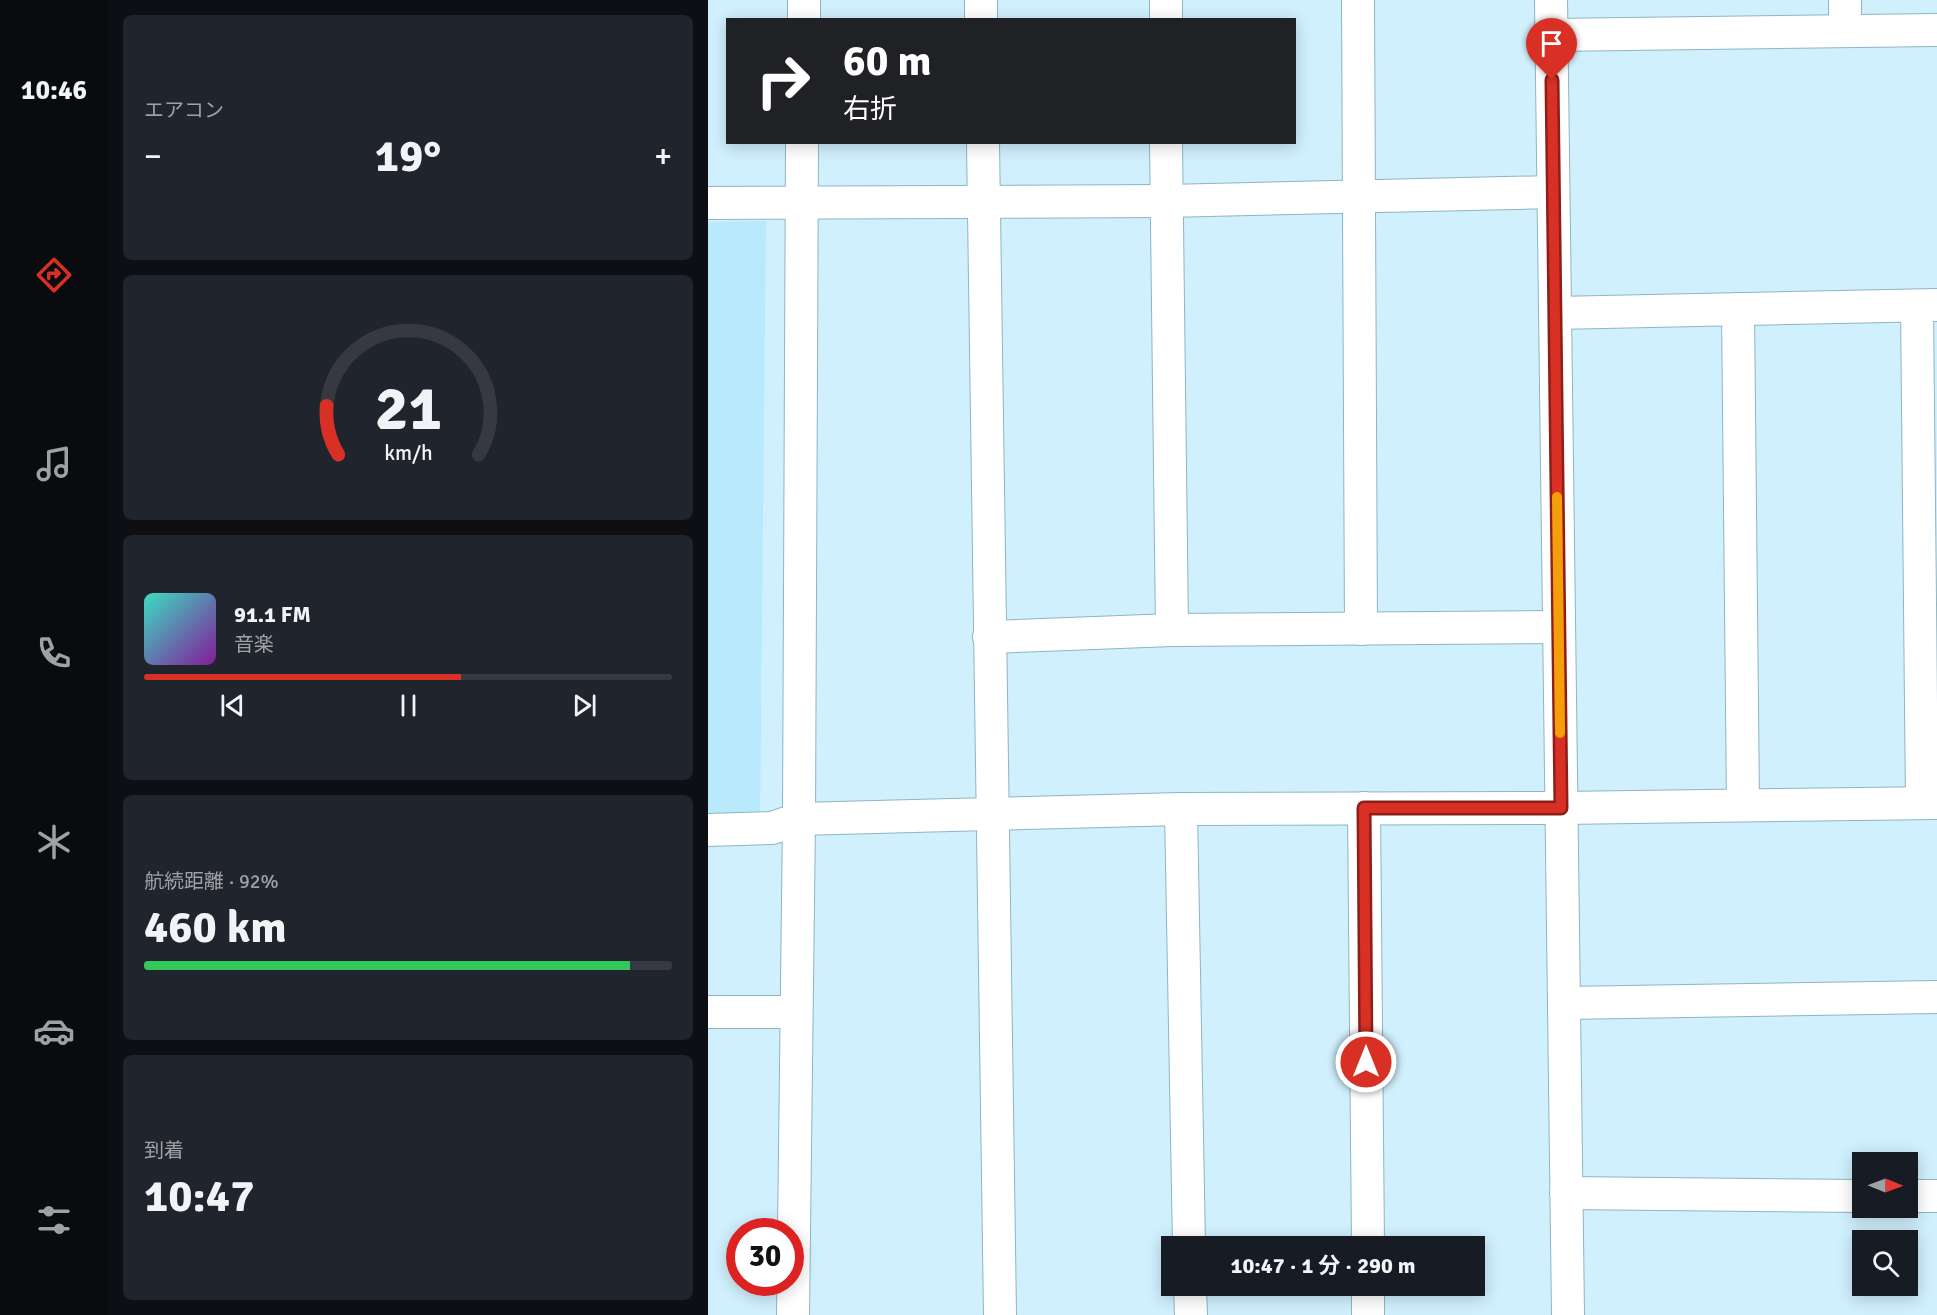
<!DOCTYPE html>
<html lang="ja">
<meta charset="utf-8">
<style>
:root{--surface:#171b24;--page:#20242c;--text:#f1f3f6;--muted:#9ea1a6;--line:#363941;--accent:#d93025}
body{margin:0;font-family:Signika,"Noto Sans JP",sans-serif;background:var(--page);color:var(--text);height:100vh;display:flex;flex-direction:column;font-size:22px;white-space:nowrap}
*{box-sizing:border-box;margin:0}
p{font-size:20px;color:var(--muted)}
.icon{flex:none;width:33px;height:33px;fill:none;stroke:currentColor;stroke-width:2;stroke-linecap:round;stroke-linejoin:round}
.map{position:relative;flex:1;overflow:hidden}
.details{display:flex;flex-direction:column;gap:15px;padding:15px;background:#0d0f14;width:600px}
.details>*{flex:none}
.guide{position:absolute;left:18px;top:18px;width:570px;height:126px;border-radius:0px;box-shadow:0 3px 15px #0003;background:#202124;color:#fff;overflow:hidden}
.needle{width:39px;rotate:91deg}
.buttons{position:absolute;left:1144px;top:1152px;display:grid;gap:12px}
.buttons a{display:grid;place-items:center;width:66px;height:66px;border-radius:0px;background:var(--surface);box-shadow:0 3px 15px #0003;font-size:30px}
.speed{position:absolute;left:18px;top:1218px;display:flex;gap:12px;font-size:30px;font-weight:700;text-align:center}
.speed>*{display:grid;place-content:center;width:78px;height:78px;border-radius:50%;background:var(--surface);box-shadow:0 3px 15px #0003;line-height:1}
.speed .limit{border:9px solid #d22;background:#fff;color:#111}
.pin{position:absolute;display:grid;place-items:center;width:51px;height:51px;color:#fff;margin:-62px -26px;border-radius:50% 50% 50% 0;rotate:-45deg;box-shadow:0 0 6px #0007}
.pin .icon{rotate:45deg}
.me{position:absolute;width:66px;margin:-33px;rotate:0deg;stroke-linejoin:round;filter:drop-shadow(0 0 4px #0008)}
.turn{display:flex;align-items:center;gap:21px;height:126px;padding:0 18px;font-size:27px}
.turn .icon{width:78px;height:78px;stroke-width:2.5}
.turn b{display:block;font-size:42px;line-height:51px}
.big{font-size:45px;font-weight:700;line-height:1.1}
.details .card{flex:1;display:flex;flex-direction:column;justify-content:center;gap:9px;min-width:0;padding:0 21px;border-radius:9px;background:var(--page)}
.details .dial{align-items:center;gap:0}
.dial svg{height:156px;overflow:visible;fill:none;stroke:var(--line);stroke-width:7;stroke-linecap:round;text-anchor:middle}
.dial text{fill:var(--text);stroke:none}
.song{display:flex;align-items:center;gap:18px}
.cover{width:72px;height:72px;border-radius:9px;background:linear-gradient(135deg,hsl(170 70% 55%),hsl(290 70% 35%))}
.played{height:6px;border-radius:3px;background:linear-gradient(90deg,var(--accent) 60%,var(--line) 60%)}
.keys{display:flex;justify-content:space-around;direction:ltr}
.heat{display:flex;justify-content:space-between;align-items:center;font-size:33px;direction:ltr}
.charge{height:9px;border-radius:4px;background:linear-gradient(90deg,#34c759 92%,var(--line) 0)}
.trip{position:absolute;left:453px;top:1236px;width:324px;height:60px;border-radius:0px;background:var(--surface);box-shadow:0 3px 15px #0003;font-weight:700;line-height:60px;text-align:center}
main{display:flex;flex:1;min-height:0}
.menu{display:flex;flex-direction:column;width:108px;justify-content:space-around;align-items:center;background:#090b0e;color:var(--muted)}
.menu .icon{width:42px;height:42px}
.menu .on{color:var(--accent)}
.menu b{font-size:27px;color:var(--text)}
.map>svg:first-child{display:block}
.built{fill:#b8e9fd}
.lines{fill:none;stroke-linecap:round;stroke-linejoin:round}
.minor-casing{stroke:#8eb5c4;stroke-width:34}
.minor{stroke:#fff;stroke-width:32}
.route-casing{stroke:#8d1f18;stroke-width:15}
.route{stroke:#d93025;stroke-width:10}
.slow{stroke:#f59e0b;stroke-width:10}
</style>
<main>
<nav class="menu">
<b>10:46</b>
<svg class="icon on" aria-label="directions" viewBox="0 0 24 24"><path d="M12 3l9 9-9 9-9-9zM9 14v-3h6M13 9l2 2-2 2"/></svg>
<svg class="icon" aria-label="music" viewBox="0 0 24 24"><path d="M9 18V5l10-2v13"/><circle cx="6" cy="18" r="3"/><circle cx="16" cy="16" r="3"/></svg>
<svg class="icon" aria-label="phone" viewBox="0 0 24 24"><path d="M5 4h4l2 5-3 2q2 4 5 5l2-3 5 2v4C11 20 4 13 5 4z"/></svg>
<svg class="icon" aria-label="climate" viewBox="0 0 24 24"><path d="M12 3v18M4 7l16 10M4 17L20 7"/></svg>
<svg class="icon" aria-label="car" viewBox="0 0 24 24"><path d="M5 17H2v-5l4-1 3-4h7l3 4 3 1v5h-3M9 17h6M6 11h13"/><circle cx="7" cy="17" r="2"/><circle cx="17" cy="17" r="2"/></svg>
<svg class="icon" aria-label="filters" viewBox="0 0 24 24"><path d="M4 7h16M4 17h16"/><circle cx="9" cy="7" r="2"/><circle cx="15" cy="17" r="2"/></svg>
</nav>
<section class="details">
<div class="card"><p>エアコン</p>
<div class="heat"><a>−</a><b class="big">19°</b><a>+</a></div>
</div>
<div class="card dial"><svg viewBox="0 0 100 80">
<path d="M14 69A42 42 0 1 1 86 69"/>
<path d="M14 69A42 42 0 0 1 8 44" stroke="#d93025"/>
<text x="50" y="56" font-size="32" font-weight="700">21</text>
<text x="50" y="72" font-size="11">km/h</text>
</svg></div>
<div class="card">
<div class="song"><i class="cover"></i><div><b>91.1 FM</b><p>音楽</p></div></div>
<div class="played"></div>
<div class="keys"><svg class="icon" aria-label="previous" viewBox="0 0 24 24"><path d="M18 5L8 12l10 7zM5 5v14"/></svg><svg class="icon" aria-label="pause" viewBox="0 0 24 24"><path d="M8 5v14M16 5v14"/></svg><svg class="icon" aria-label="next" viewBox="0 0 24 24"><path d="M6 5l10 7-10 7zM19 5v14"/></svg></div>
</div>
<div class="card"><p>航続距離 · 92%</p><b class="big">460 km</b><div class="charge"></div></div>
<div class="card"><p>到着</p><b class="big">10:47</b></div>
</section>
<div class="map">
<svg width="1229" height="1315" viewBox="0 0 1229 1315">
<rect width="100%" height="100%" fill="#d0f0fd"/>
<path class="built" d="M58,221l-6,603h-52v-602z"/>
<g class="lines">
<defs>
<g id="minor">
<path d="M273,0v20"/>
<path d="M650,0l3,629"/>
<path d="M843,0l17,1315"/>
<path d="M1137,0v31"/>
<path d="M96,20v-20"/>
<path d="M458,20v-20"/>
<path d="M843,35l386,-5"/>
<path d="M275,142l17,1173"/>
<path d="M458,142l6,488"/>
<path d="M0,203l458,-2 387,-9"/>
<path d="M1209,306l5,497"/>
<path d="M1030,309l5,496"/>
<path d="M847,313l382,-8"/>
<path d="M281,637l183,-7 387,-3"/>
<path d="M656,808l4,438"/>
<path d="M473,809l8,437"/>
<path d="M0,830l64,-2 27,-9 382,-10 380,-1 376,-5"/>
<path d="M856,1003l373,-6"/>
<path d="M0,1012h88"/>
<path d="M858,1193l297,3"/>
<path d="M1200,1196h29"/>
<path d="M482,1286l1,29"/>
<path d="M660,1286v29"/>
<path d="M85,1315l6,-496 3,-677"/>
</g>
</defs>
<use href="#minor" class="minor-casing"/>
<use href="#minor" class="minor"/>
</g>
<g class="lines">
<defs>
<path id="route" d="M658,1062l-2,-254h197l-9,-728"/>
</defs>
<use href="#route" class="route-casing"/>
<use href="#route" class="route"/>
<path class="slow" d="M849,497l3,236"/>
</g>
</svg>
<div class="buttons">
<a><svg class="needle" viewBox="-14 -14 28 28"><path d="M0-13l5 13h-10z" fill="#e53935"/><path d="M0 13l5-13h-10z" fill="#9ea1a6"/></svg></a>
<a><svg class="icon" aria-label="search" viewBox="0 0 24 24"><circle cx="10" cy="10" r="6"/><path d="M15 15l6 6"/></svg></a>
</div>
<div class="speed"><div class="limit">30</div></div>
<div class="pin" style="left:844px;top:80px;background:#d93025"><svg class="icon" aria-label="arrive" viewBox="0 0 24 24"><path d="M6 21V4h12l-3 4 3 4H6"/></svg></div>
<svg class="me" style="left:658px;top:1062px" viewBox="-20 -20 40 40"><circle r="17" fill="#d93025" stroke="#fff" stroke-width="3"/><path d="M0-11L8 9 0 5-8 9z" fill="#fff"/></svg>
<div class="trip">10:47 · 1 分 · 290 m</div>
<div class="guide">
<div class="turn"><svg class="icon" aria-label="right" viewBox="0 0 24 24"><path d="M7 20v-9h11M14 6l5 5-5 5"/></svg><div><b>60 m</b>右折</div></div>
</div>
</div>
</main>
